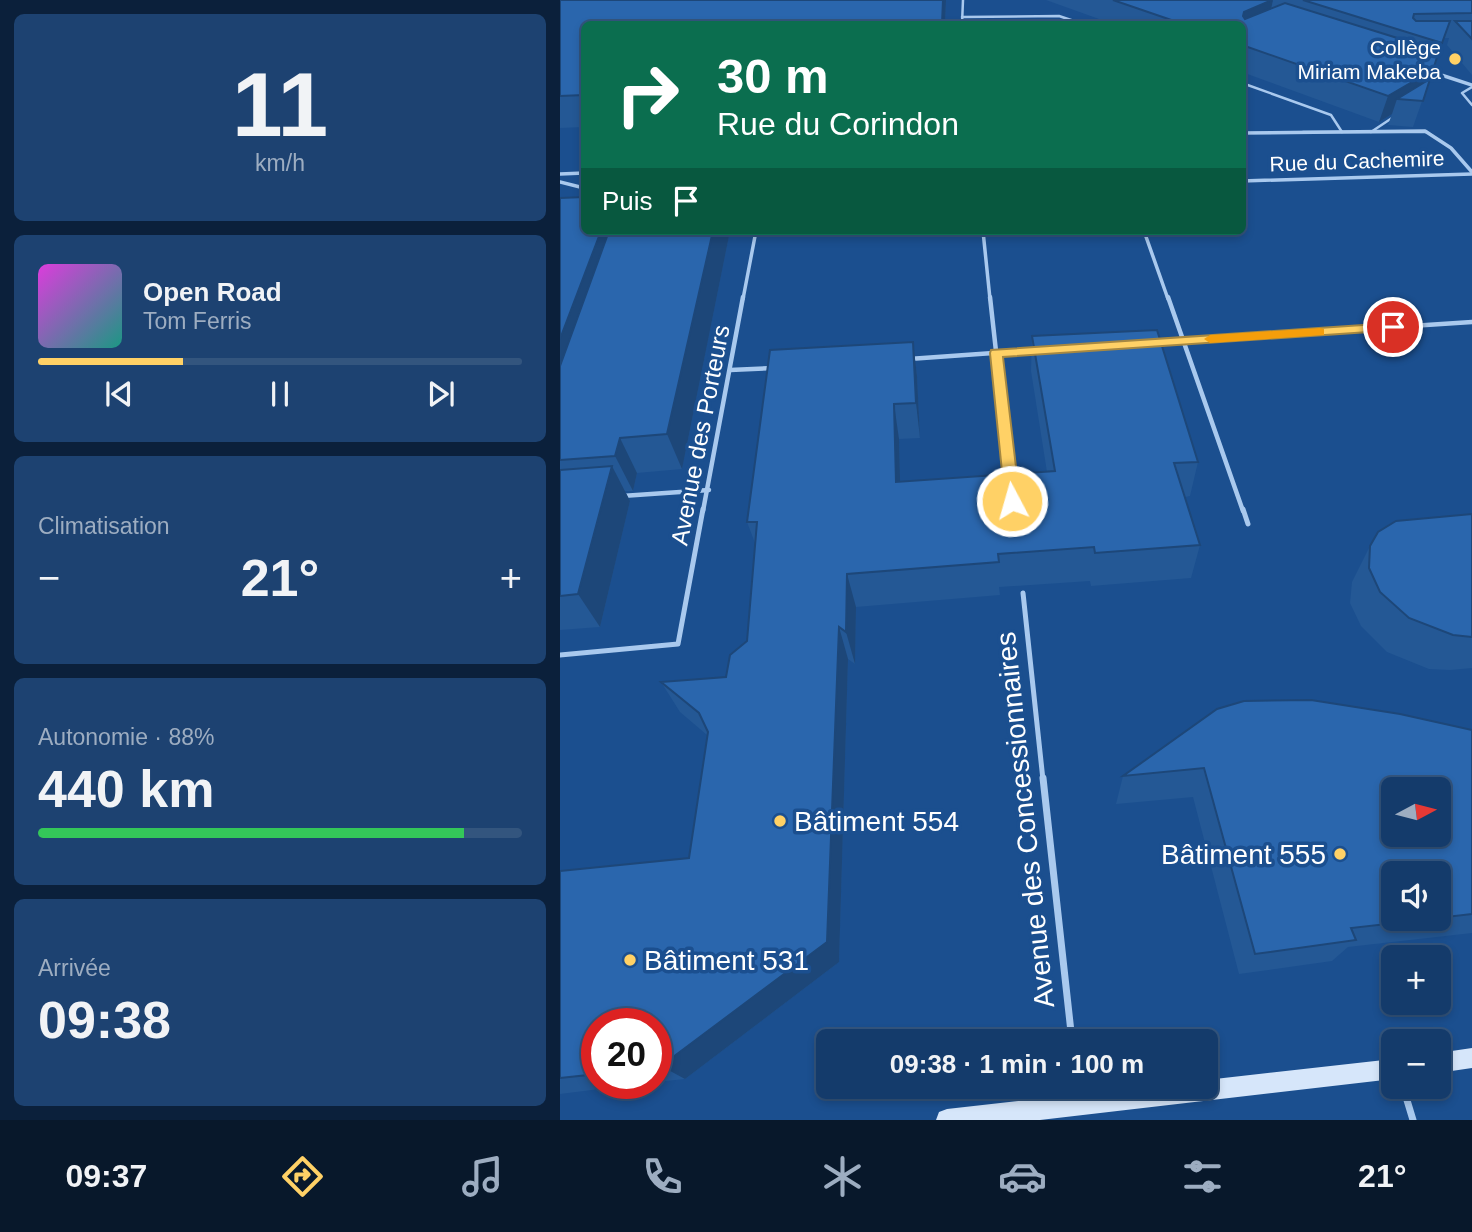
<!DOCTYPE html>
<html lang="fr">
<meta charset="utf-8">
<style>
:root{--surface:#143b6b;--page:#1d4271;--text:#f1f3f6;--muted:#9dadc1;--line:#33557e;--accent:#ffd166}
body{margin:0;font-family:Helvetica,sans-serif;background:var(--page);color:var(--text);height:100vh;display:flex;flex-direction:column;font-size:26px;white-space:nowrap}
*{box-sizing:border-box;margin:0}
p{font-size:23px;color:var(--muted)}
.icon{flex:none;width:38px;height:38px;fill:none;stroke:currentColor;stroke-width:2;stroke-linecap:round;stroke-linejoin:round}
.map{position:relative;flex:1;overflow:hidden}
.details{display:flex;flex-direction:column;gap:14px;padding:14px;background:#0b203b;width:560px}
.details>*{flex:none}
.banner{position:absolute;left:21px;top:21px;width:665px;height:214px;border-radius:10px;box-shadow:0 4px 10px #0003,0 0 0 2px var(--line);background:#0b6e4f;color:#fff;overflow:hidden}
.needle{width:46px;rotate:83deg}
.tools{position:absolute;left:821px;top:777px;display:grid;gap:14px}
.tools a{display:grid;place-items:center;width:70px;height:70px;border-radius:10px;background:var(--surface);box-shadow:0 4px 10px #0003,0 0 0 2px var(--line);font-size:35px}
.speed{position:absolute;left:21px;top:1008px;display:flex;gap:14px;font-size:35px;font-weight:700;text-align:center}
.speed>*{display:grid;place-content:center;width:91px;height:91px;border-radius:50%;background:var(--surface);box-shadow:0 4px 10px #0003,0 0 0 2px var(--line);line-height:1}
.speed .limit{border:10px solid #d22;background:#fff;color:#111}
.pin{position:absolute;display:grid;place-items:center;width:60px;height:60px;color:#fff;margin:-30px;border:4px solid #fff;border-radius:50%;box-shadow:0 2px 7px #0007}
.me{position:absolute;width:77px;margin:-38px;rotate:354deg;stroke-linejoin:round;filter:drop-shadow(0 0 5px #0008)}
.turn{display:flex;align-items:center;gap:24px;height:147px;padding:0 21px;font-size:32px}
.turn .icon{width:91px;height:91px;stroke-width:2.5}
.turn b{display:block;font-size:49px;line-height:60px}
.then{display:flex;align-items:center;height:66px;padding:0 21px;background:#0003;gap:14px;font-size:26px}
.big{font-size:52px;font-weight:700;line-height:1.1}
.details .tile{flex:1;display:flex;flex-direction:column;justify-content:center;gap:10px;min-width:0;padding:0 24px;border-radius:10px;background:var(--page)}
.details .dial{align-items:center;gap:0}
.dial b{font-size:91px;line-height:1}
.song{display:flex;align-items:center;gap:21px}
.cover{width:84px;height:84px;border-radius:10px;background:linear-gradient(135deg,hsl(300 70% 55%),hsl(170 70% 35%))}
.played{height:7px;border-radius:4px;background:linear-gradient(90deg,var(--accent) 30%,var(--line) 30%)}
.keys{display:flex;justify-content:space-around;direction:ltr}
.heat{display:flex;justify-content:space-between;align-items:center;font-size:38px;direction:ltr}
.charge{height:10px;border-radius:5px;background:linear-gradient(90deg,#34c759 88%,var(--line) 0)}
.trip{position:absolute;left:256px;top:1029px;width:402px;height:70px;border-radius:10px;background:var(--surface);box-shadow:0 4px 10px #0003,0 0 0 2px var(--line);font-weight:700;line-height:70px;text-align:center}
.tab-bar{display:flex;height:112px;justify-content:space-around;align-items:center;background:#08182b;color:var(--muted)}
.tab-bar .icon{width:49px;height:49px}
.tab-bar .selected{color:var(--accent)}
.tab-bar b{font-size:32px;color:var(--text)}
main{display:flex;flex:1;min-height:0}
.map>svg:first-child{display:block}
.lines{fill:none;stroke-linecap:round;stroke-linejoin:round}
.service-far4{stroke:#a9c9ee;stroke-width:2.5}
.service-far3{stroke:#a9c9ee;stroke-width:3.5}
.service-far2{stroke:#a9c9ee;stroke-width:4.5}
.service-far1{stroke:#a9c9ee;stroke-width:5}
.service{stroke:#a9c9ee;stroke-width:7}
.minor{stroke:#a9c9ee;stroke-width:3.5}
.secondary{fill:#d6e6fa;fill-rule:evenodd}
.wall{fill:#245895;fill-rule:evenodd}
.shaded-wall{fill:#1d4779}
.building{fill:#2a66ad;stroke:#1d4779;stroke-width:2;fill-rule:evenodd}
.route{fill:#ffd166;stroke:#a68842;stroke-width:2}
.slow{fill:#f59e0b}
.poi-dot{fill:#ffd166;stroke:#1b4f8f;stroke-width:2.5}
.labels{text-anchor:middle;dominant-baseline:central;stroke-width:7;stroke-linejoin:round;paint-order:stroke}
.far-poi-label{font-size:21px;fill:#fff;stroke:#1b4f8f;text-anchor:end}
.far-street-label{font-size:21px;fill:#fff;stroke:#1b4f8f}
.street-label{font-size:24px;fill:#fff;stroke:#1b4f8f}
.near-street-label{font-size:28px;fill:#fff;stroke:#1b4f8f}
.near-poi-label{font-size:28px;fill:#fff;stroke:#1b4f8f;text-anchor:start}
</style>
<main>
<section class="details">
<div class="tile dial"><b>11</b><p>km/h</p></div>
<div class="tile">
<div class="song"><i class="cover"></i><div><b>Open Road</b><p>Tom Ferris</p></div></div>
<div class="played"></div>
<div class="keys"><svg class="icon" aria-label="previous" viewBox="0 0 24 24"><path d="M18 5L8 12l10 7zM5 5v14"/></svg><svg class="icon" aria-label="pause" viewBox="0 0 24 24"><path d="M8 5v14M16 5v14"/></svg><svg class="icon" aria-label="next" viewBox="0 0 24 24"><path d="M6 5l10 7-10 7zM19 5v14"/></svg></div>
</div>
<div class="tile"><p>Climatisation</p>
<div class="heat"><a>−</a><b class="big">21°</b><a>+</a></div>
</div>
<div class="tile"><p>Autonomie · 88%</p><b class="big">440 km</b><div class="charge"></div></div>
<div class="tile"><p>Arrivée</p><b class="big">09:38</b></div>
</section>
<div class="map">
<svg width="912" height="1120" viewBox="0 0 912 1120">
<rect width="100%" height="100%" fill="#1b4f8f"/>
<g class="lines">
<g class="service-far4">
<path d="M402,17l97,-1 24,8"/>
<path d="M402,24l1,-24"/>
<path d="M682,83l89,32 11,17"/>
<path d="M912,87l-10,6 10,12"/>
<path d="M743,132h124"/>
<path d="M811,132l24,-16"/>
</g>
<g class="service-far3">
<path d="M682,133l183,-2 26,17 21,24"/>
<path d="M0,174l24,-1"/>
<path d="M682,181l230,-7"/>
<path d="M0,182l24,6"/>
<path d="M423,231l7,68"/>
<path d="M584,231l24,68"/>
<path d="M183,299l13,-68"/>
</g>
<g class="service-far2">
<path d="M430,297l20,181"/>
<path d="M608,297l75,214"/>
<path d="M594,343l318,-21"/>
<path d="M349,359l127,-9"/>
<path d="M170,370l44,-2"/>
<path d="M62,496l87,-6"/>
<path d="M143,511l40,-214"/>
</g>
<g class="service-far1">
<path d="M683,509l5,15"/>
<path d="M463,593l20,187"/>
<path d="M0,655l118,-11 25,-135"/>
</g>
<g class="service">
<path d="M483,778l29,263"/>
<path d="M517,1087l1,14"/>
<path d="M843,1087l10,33"/>
</g>
<path class="minor" d="M866,70l46,15"/>
<g class="secondary">
<path d="M912,1048v20l-34,5v-20z"/>
<path d="M833,1059v20l-353,41h-104l3,-8 8,-3 198,-22h61v-7z"/>
</g>
</g>
<g class="wall">
<path d="M0,0h386l-1,24h-361v103l-24,1z"/>
<path d="M486,0h426v75l-25,-30 2,-7h-5l-31,89 -25,-2 4,-11 -13,8 -137,-50v-48h-129z"/>
<path d="M0,198l24,33h146l-48,238 -45,4 -4,18h-8l5,10 -30,126 -40,3z"/>
<path d="M472,336l166,126 -8,34 -5,1 15,48 -9,33 -100,8 -1,-5 -91,6 1,8 -144,12 -1,57 -7,-5 -9,303 -154,117 -29,3v-58h-59v59h51l-88,11v-223l129,-13 18,-123 -27,-23 -19,-30 65,-5 21,-36 8,-98 -8,-21 166,-180 4,34 3,62 -21,1 1,43 147,-10 -16,-101z"/>
<path d="M912,514v154l-22,2 -21,-1 -42,-17 -26,-26 -11,-23 2,-21 18,-36z"/>
<path d="M912,730v203l-124,14 -16,14 -93,13 -46,-177 -77,7 7,-28zM878,873v46h-45z"/>
</g>
<g class="shaded-wall">
<path d="M383,0h3l-1,24h-3z"/>
<path d="M713,0l-5,23 -26,12 1,-19 1,-4z"/>
<path d="M866,74l-9,25h-20l-5,15 -13,8 9,-26z"/>
<path d="M41,231h25l-66,195v-87z"/>
<path d="M153,231h17l-48,238 -15,-35z"/>
<path d="M353,342l4,34 3,62 -4,-35z"/>
<path d="M334,404l5,35 2,78 -5,-35z"/>
<path d="M60,438l17,35 -4,18 -18,-35z"/>
<path d="M52,466l18,35 -30,126 -22,-33z"/>
<path d="M287,574l9,33 -1,57 -9,-32z"/>
<path d="M279,627l9,32 -9,303 -154,117 -24,-13z"/>
</g>
<g class="building">
<path d="M0,0h383l-1,24h-358v71l-24,1z"/>
<path d="M553,0h159l-28,12 -1,4 2,3 40,-16 154,48 -16,50 -26,-2 31,-19 -2,-6 -38,22 -146,-51v-21h-59z"/>
<path d="M743,0h169v13l-58,1 -1,4 3,3h34l-8,22z"/>
<path d="M895,21h17v18z"/>
<path d="M24,197v34h17l-41,108v-141z"/>
<path d="M49,231h104l-46,203 -47,4 -5,18 -55,4v-94z"/>
<path d="M597,330l41,132 -24,1 26,82 -105,8 -1,-6 -96,7 1,8 -152,12 -1,58 -7,-5 -12,315 -166,124 -5,1v-43h-59v50l-37,4v-207l129,-13 19,-126 -9,-19 -38,-31 65,-5 4,-22 17,-14 10,-119h-10l23,-172 143,-8 3,61 -22,1 2,78 159,-11 -23,-135z"/>
<path d="M52,466l-34,128 -18,2v-126z"/>
<path d="M912,514v123l-19,-2 -44,-17 -29,-26 -11,-24 1,-22 8,-14 18,-11z"/>
<path d="M751,700l89,14 72,16v184l-34,4v-45h-45v46h38l-80,9 5,12 -101,14 -51,-186 -81,8 94,-67 27,-8zM833,789h45v46h-45z"/>
</g>
<path class="route" d="M833,323l5,1v6l-395,27 17,144 -8,6 -7,-6 -15,-148 1,-3z"/>
<path class="slow" d="M760,328l4,1v6l-114,8 -6,-4 6,-4z"/>
<g class="poi-dot">
<circle cx="895" cy="59" r="7"/>
<circle cx="220" cy="821" r="7"/>
<circle cx="780" cy="854" r="7"/>
<circle cx="70" cy="960" r="7"/>
</g>
<g class="labels">
<g class="far-poi-label">
<text x="881" y="47">Collège<tspan x="881" dy="24">Miriam Makeba</tspan></text>
</g>
<g class="far-street-label">
<text transform="translate(797 161) rotate(-2)">Rue du Cachemire</text>
</g>
<g class="street-label">
<text transform="translate(140 435) rotate(-79)">Avenue des Porteurs</text>
</g>
<g class="near-street-label">
<text transform="translate(465 820) rotate(-96)">Avenue des Concessionnaires</text>
</g>
<g class="near-poi-label">
<text x="234" y="821">Bâtiment 554</text>
<text x="766" y="854" text-anchor="end">Bâtiment 555</text>
<text x="84" y="960">Bâtiment 531</text>
</g>
</g>
</svg>
<div class="tools">
<a><svg class="needle" viewBox="-14 -14 28 28"><path d="M0-13l5 13h-10z" fill="#e53935"/><path d="M0 13l5-13h-10z" fill="#9dadc1"/></svg></a>
<a><svg class="icon" aria-label="sound" viewBox="0 0 24 24"><path d="M4 9h4l5-4v14l-5-4H4zM17 9q2 3 0 6"/></svg></a>
<a>+</a>
<a>−</a>
</div>
<div class="speed"><div class="limit">20</div></div>
<div class="pin" style="left:833px;top:327px;background:#d93025"><svg class="icon" aria-label="arrive" viewBox="0 0 24 24"><path d="M6 21V4h12l-3 4 3 4H6"/></svg></div>
<svg class="me" style="left:452px;top:501px" viewBox="-20 -20 40 40"><circle r="17" fill="#ffd166" stroke="#fff" stroke-width="3"/><path d="M0-11L8 9 0 5-8 9z" fill="#fff"/></svg>
<div class="trip">09:38 · 1 min · 100 m</div>
<div class="banner">
<div class="turn"><svg class="icon" aria-label="right" viewBox="0 0 24 24"><path d="M7 20v-9h11M14 6l5 5-5 5"/></svg><div><b>30 m</b>Rue du Corindon</div></div>
<div class="then">Puis<svg class="icon" aria-label="arrive" viewBox="0 0 24 24"><path d="M6 21V4h12l-3 4 3 4H6"/></svg></div>
</div>
</div>
</main>
<nav class="tab-bar">
<b>09:37</b>
<svg class="icon selected" aria-label="directions" viewBox="0 0 24 24"><path d="M12 3l9 9-9 9-9-9zM9 14v-3h6M13 9l2 2-2 2"/></svg>
<svg class="icon" aria-label="music" viewBox="0 0 24 24"><path d="M9 18V5l10-2v13"/><circle cx="6" cy="18" r="3"/><circle cx="16" cy="16" r="3"/></svg>
<svg class="icon" aria-label="phone" viewBox="0 0 24 24"><path d="M5 4h4l2 5-3 2q2 4 5 5l2-3 5 2v4C11 20 4 13 5 4z"/></svg>
<svg class="icon" aria-label="climate" viewBox="0 0 24 24"><path d="M12 3v18M4 7l16 10M4 17L20 7"/></svg>
<svg class="icon" aria-label="car" viewBox="0 0 24 24"><path d="M5 17H2v-5l4-1 3-4h7l3 4 3 1v5h-3M9 17h6M6 11h13"/><circle cx="7" cy="17" r="2"/><circle cx="17" cy="17" r="2"/></svg>
<svg class="icon" aria-label="filters" viewBox="0 0 24 24"><path d="M4 7h16M4 17h16"/><circle cx="9" cy="7" r="2"/><circle cx="15" cy="17" r="2"/></svg>
<b>21°</b>
</nav>
